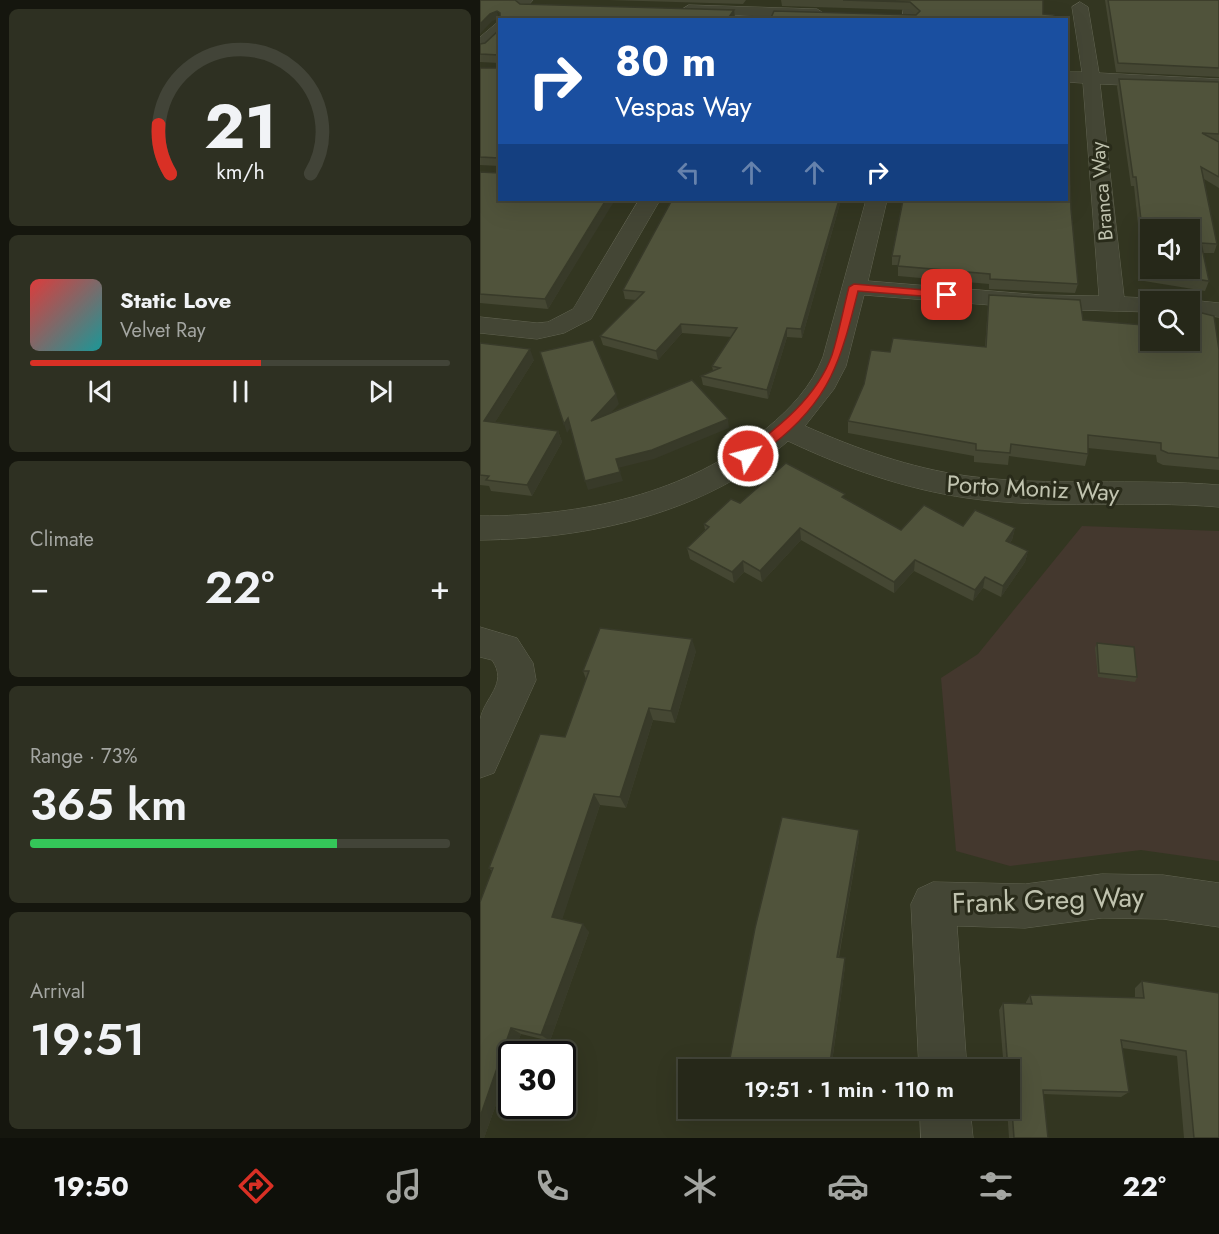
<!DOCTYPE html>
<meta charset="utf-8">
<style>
:root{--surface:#262819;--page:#2e3022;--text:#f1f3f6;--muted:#a4a6a2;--line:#424438;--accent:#d93025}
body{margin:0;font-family:Jost,sans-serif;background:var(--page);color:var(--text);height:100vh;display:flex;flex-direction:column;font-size:22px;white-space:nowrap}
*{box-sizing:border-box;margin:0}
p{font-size:20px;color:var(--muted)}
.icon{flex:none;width:33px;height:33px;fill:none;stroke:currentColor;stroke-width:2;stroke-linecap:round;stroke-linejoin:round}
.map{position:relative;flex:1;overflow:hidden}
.details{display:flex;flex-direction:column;gap:9px;padding:9px;background:#15160e;width:480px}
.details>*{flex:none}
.top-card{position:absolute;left:18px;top:18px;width:570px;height:183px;border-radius:0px;box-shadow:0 6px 24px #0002,0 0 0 2px var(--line);background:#1a4fa0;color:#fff;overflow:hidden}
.controls{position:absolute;left:660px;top:219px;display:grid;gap:12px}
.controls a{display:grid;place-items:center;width:60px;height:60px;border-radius:0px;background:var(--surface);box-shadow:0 6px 24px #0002,0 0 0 2px var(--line);font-size:30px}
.speed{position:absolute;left:18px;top:1041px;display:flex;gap:12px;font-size:30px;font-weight:700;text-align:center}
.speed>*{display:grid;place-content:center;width:78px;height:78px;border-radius:50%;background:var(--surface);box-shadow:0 6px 24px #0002,0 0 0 2px var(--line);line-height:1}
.speed .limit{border:3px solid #111;border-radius:9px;background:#fff;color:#111}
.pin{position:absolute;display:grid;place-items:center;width:51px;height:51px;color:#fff;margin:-26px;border-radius:12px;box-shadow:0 3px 9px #0006}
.me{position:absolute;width:66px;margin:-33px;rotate:54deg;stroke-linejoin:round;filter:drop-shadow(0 0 4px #0008)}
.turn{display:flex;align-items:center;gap:21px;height:126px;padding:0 18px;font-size:27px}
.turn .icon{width:78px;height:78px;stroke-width:2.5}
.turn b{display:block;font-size:42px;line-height:51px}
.lanes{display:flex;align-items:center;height:57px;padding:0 18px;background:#0003;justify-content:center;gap:30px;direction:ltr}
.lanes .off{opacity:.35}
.big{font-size:45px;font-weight:600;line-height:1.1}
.details .widget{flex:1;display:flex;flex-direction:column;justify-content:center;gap:9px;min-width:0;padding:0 21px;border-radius:9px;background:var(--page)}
.details .dial{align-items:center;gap:0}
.dial svg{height:156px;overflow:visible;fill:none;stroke:var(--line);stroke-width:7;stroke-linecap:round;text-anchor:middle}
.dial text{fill:var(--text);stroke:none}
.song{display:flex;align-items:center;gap:18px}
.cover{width:72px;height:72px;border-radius:9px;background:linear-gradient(135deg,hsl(0 70% 55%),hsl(180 70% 35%))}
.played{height:6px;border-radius:3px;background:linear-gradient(90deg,var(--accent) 55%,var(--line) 55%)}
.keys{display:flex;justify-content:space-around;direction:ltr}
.heat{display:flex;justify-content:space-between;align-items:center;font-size:33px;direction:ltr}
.charge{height:9px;border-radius:4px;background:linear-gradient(90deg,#34c759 73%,var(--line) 0)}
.trip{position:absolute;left:198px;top:1059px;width:342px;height:60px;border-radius:0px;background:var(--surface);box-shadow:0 6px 24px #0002,0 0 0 2px var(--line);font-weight:600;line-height:60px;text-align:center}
.tabs{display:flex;height:96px;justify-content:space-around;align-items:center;background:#0f100a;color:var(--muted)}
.tabs .icon{width:42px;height:42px}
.tabs .current{color:var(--accent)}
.tabs b{font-size:27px;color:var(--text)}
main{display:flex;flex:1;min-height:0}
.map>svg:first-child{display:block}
.green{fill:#44382e}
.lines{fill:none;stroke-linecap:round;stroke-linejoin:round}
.street-casing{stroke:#626452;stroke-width:1}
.street{fill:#444635;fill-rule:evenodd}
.wall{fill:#454733}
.shaded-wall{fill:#383a29}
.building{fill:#50533b;stroke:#383a29;stroke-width:1.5;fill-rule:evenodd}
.route{fill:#d93025;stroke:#8d1f18;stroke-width:1.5}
.labels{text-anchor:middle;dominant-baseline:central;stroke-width:6;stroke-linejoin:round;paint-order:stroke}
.far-street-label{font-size:20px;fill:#c0c3af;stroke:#292b1a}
.street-label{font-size:24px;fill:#c0c3af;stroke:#292b1a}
.near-street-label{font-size:28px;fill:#c0c3af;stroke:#292b1a}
</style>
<main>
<section class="details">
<div class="widget dial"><svg viewBox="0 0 100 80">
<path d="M14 69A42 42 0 1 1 86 69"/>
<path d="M14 69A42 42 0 0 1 8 44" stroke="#d93025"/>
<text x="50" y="56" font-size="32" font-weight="700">21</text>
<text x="50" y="72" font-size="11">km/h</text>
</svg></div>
<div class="widget">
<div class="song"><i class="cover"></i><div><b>Static Love</b><p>Velvet Ray</p></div></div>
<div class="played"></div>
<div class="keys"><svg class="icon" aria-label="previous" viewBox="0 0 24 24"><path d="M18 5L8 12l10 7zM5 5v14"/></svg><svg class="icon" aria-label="pause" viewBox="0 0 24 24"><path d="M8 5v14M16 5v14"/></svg><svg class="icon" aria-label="next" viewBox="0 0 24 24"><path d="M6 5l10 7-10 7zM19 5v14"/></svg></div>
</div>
<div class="widget"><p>Climate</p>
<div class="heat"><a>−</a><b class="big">22°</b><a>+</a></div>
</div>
<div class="widget"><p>Range · 73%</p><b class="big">365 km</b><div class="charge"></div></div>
<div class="widget"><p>Arrival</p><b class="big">19:51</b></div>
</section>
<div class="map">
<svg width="739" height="1138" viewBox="0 0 739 1138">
<rect width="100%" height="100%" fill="#333621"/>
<path class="green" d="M602,526l137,5v330l-78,-11 -131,16 -54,-15 -15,-173 37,-24z"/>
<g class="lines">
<defs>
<g id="street">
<path d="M37,0h16l-18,20h-15v16l-14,13 -6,2v-14l19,-16 -1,-1z"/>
<path d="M425,0h14l-1,20h-16z"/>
<path d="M600,2l8,5 11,66 120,6v10l-119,-5 24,213 26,1 10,4h-10v10l-109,-3 -177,-14 -18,71 -12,23 -29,37c52,23 105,42 162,50 83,11 168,2 252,9v22c-84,-7 -169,3 -252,-9 -62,-9 -122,-30 -179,-57 -83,73 -200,98 -308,99v-24c102,0 206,-21 287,-88 23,-19 45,-42 56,-71l43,-157h21l-19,81 173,14 58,1 -16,-213 -17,-1v-10h16l-10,-65z"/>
<path d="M209,5l128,4 8,5 -8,5 -133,-6 -3,-3z"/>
<path d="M159,200h21l-69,119 -27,14 -27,6 -57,-6v-16l57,6 11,-1 25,-13z"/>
<path d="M710,300l29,3v14l-29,-3v-12h-8z"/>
<path d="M0,627l37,11 16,25 3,17 -42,93 -14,5c0,-18 0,-40 0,-58 4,-23 29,-36 12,-60l-12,-3z"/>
<path d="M622,874l61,1 56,8v44l-56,-8 -61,-1 -77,10 -68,-2 10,144h-48l-8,-166 7,-15 15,-7 92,2z"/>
<path d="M440,1108h50l3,30h-52z"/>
</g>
</defs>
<use href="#street" class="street-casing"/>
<use href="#street" class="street"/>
</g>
<g class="wall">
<path d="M128,0h138l-3,4z"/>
<path d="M301,0h262v14l11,5 -138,-4 -6,-5 -128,-4z"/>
<path d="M625,0h114v77l-103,-5z"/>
<path d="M19,30l108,181 -59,98 -68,-6v-131l19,1v-7l-19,-1v-97h19v-5l-19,-1v-18l5,-1z"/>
<path d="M639,79l100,3v106l-15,-9 13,65 -3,9h-11l6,28 -4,10 -61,-10 -10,-95h-3l-14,-99z"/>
<path d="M192,200h169l-39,138 -15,-1 -19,62 -65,-14 -2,-9 12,-5 -1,-5 19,-29 -49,-4 -24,27 -55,-15 -3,-9 36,-36 -11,-1 -2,-9z"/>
<path d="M591,209l7,75 -3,9 -86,-4v-5l-91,-8v-11h-6v-9z"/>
<path d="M509,295l94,25 55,5 4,-10h5l3,-13v38l69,10v120l-56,-5 -6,-3 -1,-7 -68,-7v6l-3,12 -76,-10 -1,9 -34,-3v-6l-126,-23v-12l42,-69 95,-5 3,-40z"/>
<path d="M0,343l54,17 -39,62 63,9 4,11 -30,54 -41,-5 -2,-5 -9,-1z"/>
<path d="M365,499l56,31 62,-4 52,2 -3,12 -2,3 18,8 -3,11 -24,35 -18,-9 -10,13 -59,-30 -20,22 -93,-53 -39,42 -18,-10 -10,11 -44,-24 -3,-11 18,-18 -1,-6 36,-21z"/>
<path d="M617,643l40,34 -2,5 -37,-5 -3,-29z"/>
<path d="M216,651l-21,72 -22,-3 -27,88 -26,-3 -38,114 27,13 -39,109 -29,-7 -8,20h-1v6l-28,78 8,-267 -3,-3 76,-131 21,-58 -3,-8z"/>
<path d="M379,840l-20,117 6,1v8l-14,104h-61l-37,-7 -3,-5z"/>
<path d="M662,981l77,12v145h-35l-7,-82 -55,-8 7,44 -8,5 -78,-3 5,44h-39l-2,-30h3v-38h-6l-5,-60 4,-7 23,1v-2l4,-7 105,3v-10z"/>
</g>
<g class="shaded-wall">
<path d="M254,10l1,7 -2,3h-6z"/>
<path d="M17,11l2,8 -7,2 -12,13v-10l10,-10z"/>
<path d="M126,200h9l-67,109 -3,-10z"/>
<path d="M359,200h2l-39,138 -1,-9z"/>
<path d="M201,324l1,9 -24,27 -2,-9z"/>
<path d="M307,328v9l-19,62 -1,-9z"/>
<path d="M50,349l4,11 -45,72 -5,-11z"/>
<path d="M136,394l3,10 -25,27 -3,-10z"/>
<path d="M88,418l3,9 -4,6 -3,-9z"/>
<path d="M248,419l1,9 -75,31 -36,9 -2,-9z"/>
<path d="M78,431l4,11 -30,54 -5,-11z"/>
<path d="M140,472l3,9 -35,9 -3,-9z"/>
<path d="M320,528l1,12 -39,42 -2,-11z"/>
<path d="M535,528l-3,12 -9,12 3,-11z"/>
<path d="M548,551l-3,11 -24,35 2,-11z"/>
<path d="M435,560l-1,11 -20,22v-11z"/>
<path d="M263,561l1,11 -10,11 -2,-11z"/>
<path d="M505,577l-2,11 -10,13 2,-11z"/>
<path d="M212,639l4,12 -21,72 -4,-12z"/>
<path d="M169,708l4,12 -27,88 -6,-11z"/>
<path d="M114,794l6,11 -40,121 -8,-9z"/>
<path d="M379,830v10l-22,125v-8z"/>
<path d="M103,924l6,8 -39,109 -9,-6z"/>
<path d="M365,958v8l-14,104h-2z"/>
<path d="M31,1028l10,6 -8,20h-1v6l-28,78h-4v-21z"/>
</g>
<g class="building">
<path d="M0,0h35l5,4 214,6 -7,10h-227v-7l-3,-2 -7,3 -10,10z"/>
<path d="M363,0h200v14l11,1v4l6,1h-290l4,-9 142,4 4,-4 -10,-9z"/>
<path d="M628,0h111v68l-101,-5z"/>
<path d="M20,25v175h106l-61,99 -65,-5v-122l19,1v-15l-19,-1v-89h19v-13l-19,-1v-10l5,-1 14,-13z"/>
<path d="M586,58l5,151 7,75 -88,-5v-5l-92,-8 2,-10h-8l11,-56h163z"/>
<path d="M639,79l100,3v52l-17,-1 17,9v35l-18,-10 16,77 -16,-1 8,38 -62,-9 -11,-95h-3zM670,230h40v38h-40z"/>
<path d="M192,200h167l-38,129 -14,-1 -20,62 -66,-14 19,-8 -8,-2 25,-38 -56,-4 -25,27 -56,-15 44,-44 -21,-2z"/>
<path d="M509,295l91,5 3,20 60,5 -1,-10h8v25h40v-30l24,6 5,34v108l-51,-5 -7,-3v-7l-73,-8v19l-77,-10 -1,9 -34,-3v-6l-128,-23 16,-37 7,-34 19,2 3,-14 93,9z"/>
<path d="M113,340l23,54 -25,27 101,-41 36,39 -76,31 -36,9 4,13 -35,9 -17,-63 -4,6 -24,-72z"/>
<path d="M0,343l50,6 -46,72 74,10 -31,54 -41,-5 3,-4 -9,-1z"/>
<path d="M306,463l59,31 -3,3 59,33 23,-25 39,21 12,-16 40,18 -9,13 22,10 -25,35 -18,-9 -10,13 -60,-30 -21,22 -94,-54 -40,43 -17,-10 -11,11 -45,-24 22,-21 -5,-3 27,-25 9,4z"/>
<path d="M120,628l92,11 -21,72 -22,-3 -29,89 -26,-3 -42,123 31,7 -42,111 -30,-7 -31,89v-215l13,-34h-4l51,-134 25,3 24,-66h-6z"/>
<path d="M617,643l37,4 3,30 -38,-4z"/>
<path d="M302,817l77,13 -22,127 8,1 -16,112h-29l-70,-12 25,-130z"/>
<path d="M662,981l77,12v145h-25l-8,-87 -65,-11 8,52 -86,-2 5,48h-34l-4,-56v-12h-2l-5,-67 29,1 -2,-9 114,3z"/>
</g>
<path class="route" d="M374,284l93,8 5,3 -5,3 -89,-7c-17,68 -27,109 -86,154 -8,6 -17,17 -28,14v-6c35,-26 73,-56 88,-98 7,-22 11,-45 17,-68z"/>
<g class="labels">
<g class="far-street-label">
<text transform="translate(622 191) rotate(-95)">Branca Way</text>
</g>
<g class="street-label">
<text transform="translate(553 488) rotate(3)">Porto Moniz Way</text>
</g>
<g class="near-street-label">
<text transform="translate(568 900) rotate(-2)">Frank Greg Way</text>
</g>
</g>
</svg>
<div class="controls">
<a><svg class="icon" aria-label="sound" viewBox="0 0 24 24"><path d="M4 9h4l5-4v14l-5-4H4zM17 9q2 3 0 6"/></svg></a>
<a><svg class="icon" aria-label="search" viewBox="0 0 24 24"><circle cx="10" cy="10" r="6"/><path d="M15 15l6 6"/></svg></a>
</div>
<div class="speed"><div class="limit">30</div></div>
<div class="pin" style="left:467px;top:295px;background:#d93025"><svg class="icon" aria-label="arrive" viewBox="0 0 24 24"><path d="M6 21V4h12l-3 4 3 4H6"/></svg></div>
<svg class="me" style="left:268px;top:456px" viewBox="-20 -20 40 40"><circle r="17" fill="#d93025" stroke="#fff" stroke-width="3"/><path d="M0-11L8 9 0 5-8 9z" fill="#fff"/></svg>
<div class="trip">19:51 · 1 min · 110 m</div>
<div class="top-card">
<div class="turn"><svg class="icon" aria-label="right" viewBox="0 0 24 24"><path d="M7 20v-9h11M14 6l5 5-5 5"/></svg><div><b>80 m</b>Vespas Way</div></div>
<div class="lanes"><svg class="icon off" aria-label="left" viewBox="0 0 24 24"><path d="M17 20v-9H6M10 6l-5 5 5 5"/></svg><svg class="icon off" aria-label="ahead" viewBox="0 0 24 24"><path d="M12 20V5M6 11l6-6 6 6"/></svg><svg class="icon off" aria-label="ahead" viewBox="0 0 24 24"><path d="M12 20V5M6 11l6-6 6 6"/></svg><svg class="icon" aria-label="right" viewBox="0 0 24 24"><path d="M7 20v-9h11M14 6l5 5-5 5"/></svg></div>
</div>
</div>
</main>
<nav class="tabs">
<b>19:50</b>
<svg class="icon current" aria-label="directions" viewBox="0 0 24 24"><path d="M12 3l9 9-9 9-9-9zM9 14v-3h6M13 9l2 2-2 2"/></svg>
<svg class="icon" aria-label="music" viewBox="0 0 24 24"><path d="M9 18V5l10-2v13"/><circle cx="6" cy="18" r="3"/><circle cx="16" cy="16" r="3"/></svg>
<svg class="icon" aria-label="phone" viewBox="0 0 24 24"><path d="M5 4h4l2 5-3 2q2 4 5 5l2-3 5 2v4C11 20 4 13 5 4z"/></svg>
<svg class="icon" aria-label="climate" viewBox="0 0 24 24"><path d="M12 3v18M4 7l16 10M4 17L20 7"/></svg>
<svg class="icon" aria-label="car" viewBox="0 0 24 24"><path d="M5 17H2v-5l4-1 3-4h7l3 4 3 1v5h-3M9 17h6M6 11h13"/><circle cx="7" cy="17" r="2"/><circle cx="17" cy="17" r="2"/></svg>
<svg class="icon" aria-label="filters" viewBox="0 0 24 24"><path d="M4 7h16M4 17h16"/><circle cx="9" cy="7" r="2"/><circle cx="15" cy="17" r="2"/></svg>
<b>22°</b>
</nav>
